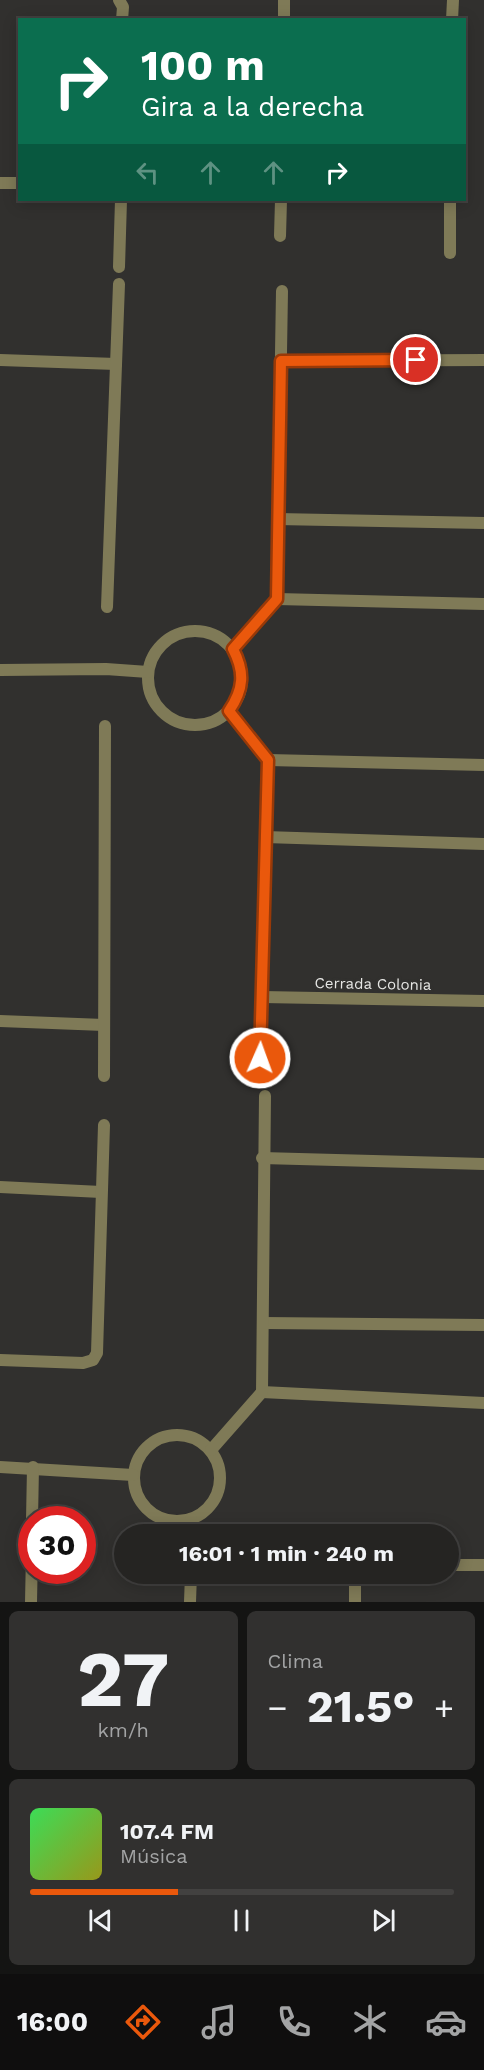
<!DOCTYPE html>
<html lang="es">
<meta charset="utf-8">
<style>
:root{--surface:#252422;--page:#31302f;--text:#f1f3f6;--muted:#a3a4a5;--line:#424140;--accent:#ea580c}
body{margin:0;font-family:"Work Sans",sans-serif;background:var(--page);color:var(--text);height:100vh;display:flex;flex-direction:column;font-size:22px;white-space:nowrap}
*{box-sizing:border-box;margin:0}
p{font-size:20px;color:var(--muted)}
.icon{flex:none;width:33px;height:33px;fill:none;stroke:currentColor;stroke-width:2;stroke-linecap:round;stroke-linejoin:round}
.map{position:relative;height:1602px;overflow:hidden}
.panel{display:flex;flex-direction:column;gap:9px;padding:9px;background:#141413;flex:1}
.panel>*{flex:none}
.guide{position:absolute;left:18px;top:18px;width:448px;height:183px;border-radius:0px;box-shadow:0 3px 15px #0003,0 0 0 2px var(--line);background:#0b6e4f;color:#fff;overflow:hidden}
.speed{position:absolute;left:18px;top:1506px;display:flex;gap:12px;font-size:30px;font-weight:700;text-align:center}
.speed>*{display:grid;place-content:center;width:78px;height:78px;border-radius:50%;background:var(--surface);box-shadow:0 3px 15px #0003,0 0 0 2px var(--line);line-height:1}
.speed .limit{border:9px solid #d22;background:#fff;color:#111}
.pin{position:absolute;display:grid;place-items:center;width:51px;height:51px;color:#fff;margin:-26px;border:3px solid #fff;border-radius:50%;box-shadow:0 2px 6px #0007}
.me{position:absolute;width:66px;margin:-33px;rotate:2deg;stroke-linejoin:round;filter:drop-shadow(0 0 4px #0008)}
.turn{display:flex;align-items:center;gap:21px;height:126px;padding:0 24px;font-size:27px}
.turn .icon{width:78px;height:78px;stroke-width:2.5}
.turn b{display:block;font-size:42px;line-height:51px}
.lanes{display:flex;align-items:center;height:57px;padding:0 24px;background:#0003;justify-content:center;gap:30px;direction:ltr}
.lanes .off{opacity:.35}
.big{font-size:45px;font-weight:700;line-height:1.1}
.panel .card{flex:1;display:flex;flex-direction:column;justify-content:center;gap:9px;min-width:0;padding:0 21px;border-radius:9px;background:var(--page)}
.panel .dial{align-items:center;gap:0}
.dial b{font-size:78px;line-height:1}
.song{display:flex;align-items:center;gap:18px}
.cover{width:72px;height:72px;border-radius:9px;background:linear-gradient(135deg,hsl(130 70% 55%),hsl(60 70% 35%))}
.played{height:6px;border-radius:3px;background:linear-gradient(90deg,var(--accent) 35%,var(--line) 35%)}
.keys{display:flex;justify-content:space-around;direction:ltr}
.heat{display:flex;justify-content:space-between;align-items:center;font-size:33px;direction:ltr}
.panel .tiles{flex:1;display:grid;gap:9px;grid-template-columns:1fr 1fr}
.card:last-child{grid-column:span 2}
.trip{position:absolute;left:114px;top:1524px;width:345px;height:60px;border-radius:30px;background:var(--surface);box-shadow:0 3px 15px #0003,0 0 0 2px var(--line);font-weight:700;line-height:60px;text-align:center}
.dock{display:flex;height:96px;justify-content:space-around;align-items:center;background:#0f0e0e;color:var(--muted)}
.dock .icon{width:42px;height:42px}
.dock .current{color:var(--accent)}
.dock b{font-size:27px;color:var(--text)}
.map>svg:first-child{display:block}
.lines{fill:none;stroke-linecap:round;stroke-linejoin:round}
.street{stroke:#7f7a57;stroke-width:12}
.route-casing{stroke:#983908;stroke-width:15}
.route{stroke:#ea580c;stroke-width:10}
.labels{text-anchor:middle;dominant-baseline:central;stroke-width:6;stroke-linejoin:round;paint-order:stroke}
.street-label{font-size:15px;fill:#e7e7e5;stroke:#31302e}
</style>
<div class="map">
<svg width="484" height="1602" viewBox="0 0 484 1602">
<rect width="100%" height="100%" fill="#31302e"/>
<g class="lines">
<g class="street">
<path d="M119,0l4,7 -1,13"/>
<path d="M284,20v-20"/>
<path d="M452,20l1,-20"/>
<path d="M0,183h20"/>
<path d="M280,236l1,-36"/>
<path d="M450,253v-53"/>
<path d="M119,267l2,-67"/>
<path d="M0,360l116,4"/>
<path d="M281,361l203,-1"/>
<path d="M277,519l207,4"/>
<path d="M277,599l207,5"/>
<path d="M107,607l12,-323"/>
<circle cx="195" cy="678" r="47"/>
<path d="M233,649l44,-50 5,-308"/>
<path d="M0,670l106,-1 42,3"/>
<path d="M229,711l39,49 -8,298"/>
<path d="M268,760l216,5"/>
<path d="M265,837l219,7"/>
<path d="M262,997l222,4"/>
<path d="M0,1021l104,4"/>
<path d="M104,1076l1,-350"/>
<path d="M262,1158l222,6"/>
<path d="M0,1187l101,5"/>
<path d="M263,1323l221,2"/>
<path d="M0,1360l83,3 10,-3 4,-7 7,-228"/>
<path d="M262,1392l222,11"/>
<circle cx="177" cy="1478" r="43"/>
<path d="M211,1450l51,-58 3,-296"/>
<path d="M0,1467l133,8"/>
<path d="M32,1520l1,-53"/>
<path d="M191,1534v-15"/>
<path d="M448,1565h36"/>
<path d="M31,1602l1,-49"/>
<path d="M190,1602l1,-28"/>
<path d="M355,1602v-28"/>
</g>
</g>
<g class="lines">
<defs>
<path id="route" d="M260,1058l8,-298 -39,-49c15,-22 16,-39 4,-62l44,-50 4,-238 135,-1"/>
</defs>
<use href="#route" class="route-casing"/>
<use href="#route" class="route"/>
</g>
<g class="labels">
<g class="street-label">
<text transform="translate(373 984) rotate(1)">Cerrada Colonia</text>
</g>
</g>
</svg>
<div class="speed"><div class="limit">30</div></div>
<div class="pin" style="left:416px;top:360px;background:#d93025"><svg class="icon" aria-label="arrive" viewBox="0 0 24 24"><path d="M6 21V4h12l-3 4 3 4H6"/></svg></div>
<svg class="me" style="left:260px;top:1058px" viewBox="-20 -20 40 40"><circle r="17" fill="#ea580c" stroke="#fff" stroke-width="3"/><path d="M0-11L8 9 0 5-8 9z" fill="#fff"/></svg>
<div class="trip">16:01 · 1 min · 240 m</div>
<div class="guide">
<div class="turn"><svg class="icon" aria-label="right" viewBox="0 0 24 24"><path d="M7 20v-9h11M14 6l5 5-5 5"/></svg><div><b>100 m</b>Gira a la derecha</div></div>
<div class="lanes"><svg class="icon off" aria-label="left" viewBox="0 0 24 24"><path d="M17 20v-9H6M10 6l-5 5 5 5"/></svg><svg class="icon off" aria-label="ahead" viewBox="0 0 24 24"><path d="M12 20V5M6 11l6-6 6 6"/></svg><svg class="icon off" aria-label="ahead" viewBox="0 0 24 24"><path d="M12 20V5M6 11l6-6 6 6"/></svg><svg class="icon" aria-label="right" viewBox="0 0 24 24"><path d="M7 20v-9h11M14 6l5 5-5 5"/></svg></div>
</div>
</div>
<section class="panel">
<div class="tiles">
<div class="card dial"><b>27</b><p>km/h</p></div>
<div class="card"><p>Clima</p>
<div class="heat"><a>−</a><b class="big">21.5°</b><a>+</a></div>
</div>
<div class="card">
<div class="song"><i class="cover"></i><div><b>107.4 FM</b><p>Música</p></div></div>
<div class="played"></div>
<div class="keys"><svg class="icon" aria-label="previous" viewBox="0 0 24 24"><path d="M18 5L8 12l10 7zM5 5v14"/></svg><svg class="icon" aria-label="pause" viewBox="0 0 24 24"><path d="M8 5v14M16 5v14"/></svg><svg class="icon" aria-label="next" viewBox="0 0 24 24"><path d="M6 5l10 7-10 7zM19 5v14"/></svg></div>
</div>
</div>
</section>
<nav class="dock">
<b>16:00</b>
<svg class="icon current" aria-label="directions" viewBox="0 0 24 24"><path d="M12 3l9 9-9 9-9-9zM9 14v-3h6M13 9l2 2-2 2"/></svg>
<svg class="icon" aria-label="music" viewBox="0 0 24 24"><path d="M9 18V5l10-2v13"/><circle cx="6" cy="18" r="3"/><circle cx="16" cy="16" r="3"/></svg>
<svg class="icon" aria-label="phone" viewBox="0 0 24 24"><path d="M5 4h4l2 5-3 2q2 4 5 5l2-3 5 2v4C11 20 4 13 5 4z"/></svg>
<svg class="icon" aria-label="climate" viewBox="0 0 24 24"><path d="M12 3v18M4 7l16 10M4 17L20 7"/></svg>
<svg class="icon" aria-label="car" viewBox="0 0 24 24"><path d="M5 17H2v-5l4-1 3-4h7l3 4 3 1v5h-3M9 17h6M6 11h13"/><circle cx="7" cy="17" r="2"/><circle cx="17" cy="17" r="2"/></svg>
</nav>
